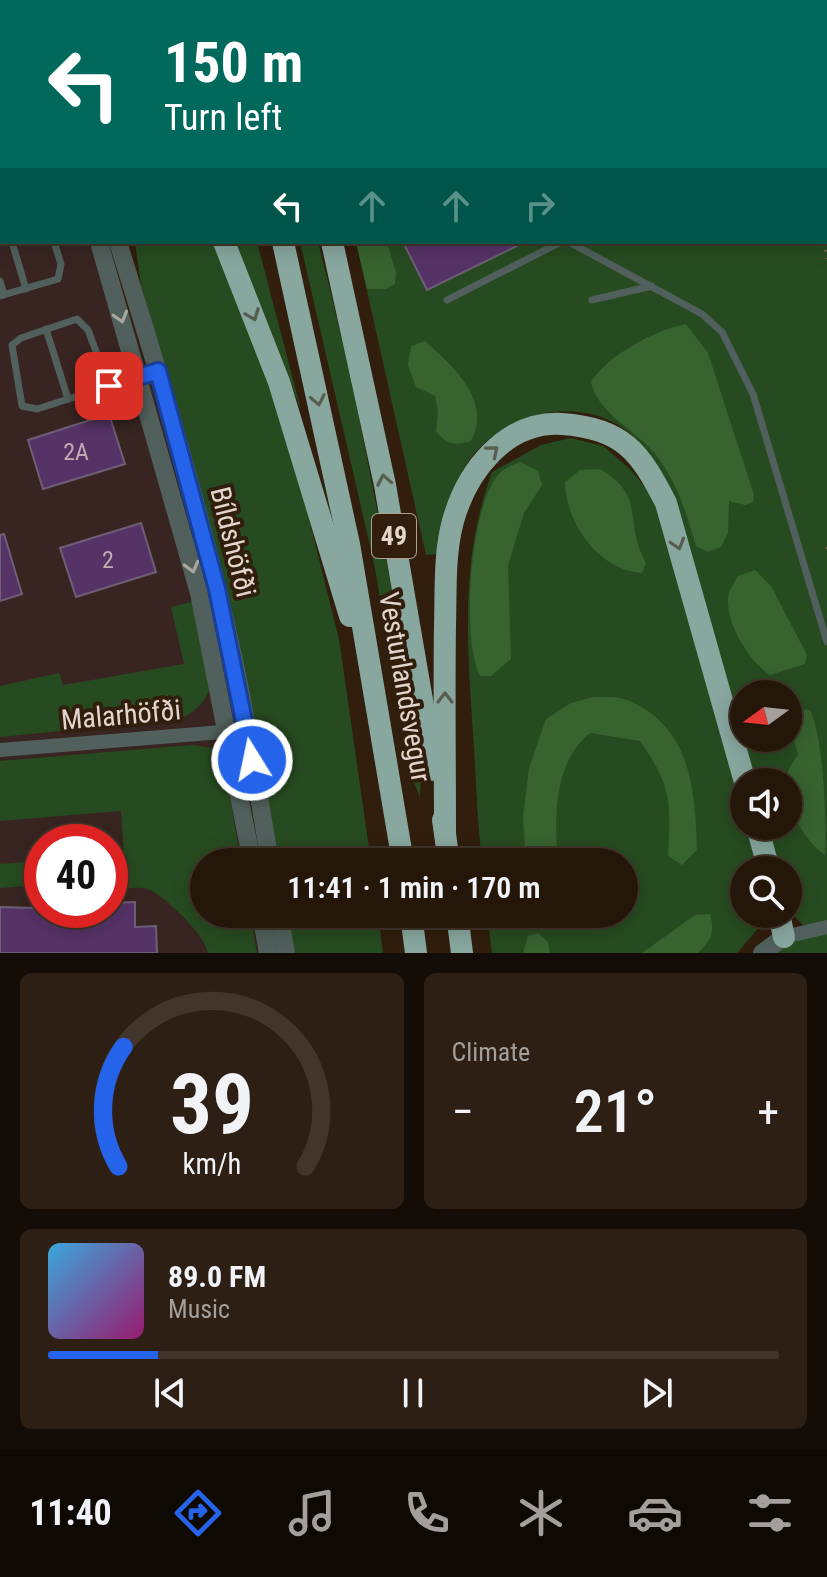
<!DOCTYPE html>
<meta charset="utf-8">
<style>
:root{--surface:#25160a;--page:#2d1f13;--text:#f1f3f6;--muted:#a39f9c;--line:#42352b;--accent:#2563eb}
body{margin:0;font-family:"Roboto Condensed",sans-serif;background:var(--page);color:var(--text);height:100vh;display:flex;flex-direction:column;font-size:30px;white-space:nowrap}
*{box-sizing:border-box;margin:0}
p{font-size:26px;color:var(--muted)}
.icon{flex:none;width:44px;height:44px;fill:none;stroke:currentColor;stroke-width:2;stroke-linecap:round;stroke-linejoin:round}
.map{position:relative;height:953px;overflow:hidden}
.sheet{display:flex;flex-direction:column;gap:20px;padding:20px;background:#140c06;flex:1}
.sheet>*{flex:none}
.guide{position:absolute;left:0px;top:0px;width:828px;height:244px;box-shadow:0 4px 20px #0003,0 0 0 2px var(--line);background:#00695c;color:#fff;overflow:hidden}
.needle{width:52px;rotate:255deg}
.controls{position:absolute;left:730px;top:680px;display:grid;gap:16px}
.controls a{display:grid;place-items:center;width:72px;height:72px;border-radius:50%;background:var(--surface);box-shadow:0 4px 20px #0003,0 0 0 2px var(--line);font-size:40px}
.speed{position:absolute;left:24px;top:824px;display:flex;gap:16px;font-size:40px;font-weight:700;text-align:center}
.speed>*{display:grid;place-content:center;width:104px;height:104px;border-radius:50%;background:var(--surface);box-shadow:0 4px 20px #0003,0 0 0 2px var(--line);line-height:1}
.speed .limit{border:12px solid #d22;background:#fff;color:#111}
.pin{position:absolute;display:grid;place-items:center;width:68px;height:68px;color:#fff;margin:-34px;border-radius:16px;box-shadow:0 4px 12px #0006}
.me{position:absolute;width:88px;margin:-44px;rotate:350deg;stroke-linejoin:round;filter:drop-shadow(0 0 6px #0008)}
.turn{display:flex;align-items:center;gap:28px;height:168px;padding:0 32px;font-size:36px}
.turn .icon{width:104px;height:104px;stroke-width:2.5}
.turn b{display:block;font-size:56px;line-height:68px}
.lanes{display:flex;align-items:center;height:76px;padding:0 32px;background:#0003;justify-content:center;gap:40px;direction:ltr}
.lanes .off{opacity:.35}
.big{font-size:60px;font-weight:600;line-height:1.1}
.sheet .widget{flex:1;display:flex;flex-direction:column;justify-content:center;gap:12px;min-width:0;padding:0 28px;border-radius:12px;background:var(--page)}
.sheet .dial{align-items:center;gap:0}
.dial svg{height:208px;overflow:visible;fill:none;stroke:var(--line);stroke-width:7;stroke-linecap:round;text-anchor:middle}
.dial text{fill:var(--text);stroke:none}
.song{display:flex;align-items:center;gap:24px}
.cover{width:96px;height:96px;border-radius:12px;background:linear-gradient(135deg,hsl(200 70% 55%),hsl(320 70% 35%))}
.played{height:8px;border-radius:4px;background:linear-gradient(90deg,var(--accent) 15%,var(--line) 15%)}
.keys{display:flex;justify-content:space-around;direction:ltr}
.heat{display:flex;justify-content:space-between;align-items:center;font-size:44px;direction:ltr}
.sheet .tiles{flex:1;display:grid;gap:20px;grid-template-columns:1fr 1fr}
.widget:last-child{grid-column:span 2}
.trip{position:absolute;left:190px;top:848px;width:448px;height:80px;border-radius:40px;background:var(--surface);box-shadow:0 4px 20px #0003,0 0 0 2px var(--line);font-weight:600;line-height:80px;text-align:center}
.dock{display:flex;height:128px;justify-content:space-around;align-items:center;background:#0f0904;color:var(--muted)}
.dock .icon{width:56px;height:56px}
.dock .active{color:var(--accent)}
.dock b{font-size:36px;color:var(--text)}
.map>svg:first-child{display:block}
.commercial{fill:#382521;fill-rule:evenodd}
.green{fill:#274b20;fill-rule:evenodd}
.forest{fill:#37632f}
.building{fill:#563367;stroke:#6e5e76;stroke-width:2}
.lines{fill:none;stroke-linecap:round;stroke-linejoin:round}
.path{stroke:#6e5d4e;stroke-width:3;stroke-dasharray:2 6;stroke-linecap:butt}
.service{stroke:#51605c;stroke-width:7}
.minor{stroke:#51605c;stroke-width:14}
.tertiary{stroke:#51605c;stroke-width:18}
.trunk{stroke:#88a89f;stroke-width:22}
.oneway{stroke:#585c4f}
.oneway2{stroke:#a9a79f}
.route-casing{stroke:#184099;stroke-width:20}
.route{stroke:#2563eb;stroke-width:14}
.labels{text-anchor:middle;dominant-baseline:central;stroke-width:8;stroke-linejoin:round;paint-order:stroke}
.number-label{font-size:24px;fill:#c0adb3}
.shield{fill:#311e0d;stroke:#ae9f93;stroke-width:2}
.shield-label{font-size:26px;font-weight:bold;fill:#e3d6cc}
.street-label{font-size:28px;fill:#e3d6cc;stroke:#311e0d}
</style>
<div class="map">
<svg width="827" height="953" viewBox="0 0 827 953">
<rect width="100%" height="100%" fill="#311e0d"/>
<path class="commercial" d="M0,0l36,2h-34v240h106l50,166 61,228 42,226h-57v52h66l7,39h-277zM42,842h68v68h-68z"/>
<g class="green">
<path d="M302,0h525v922l-22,5 -17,-17v-40h-10l-12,-44h22v-44h-33l-86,-294c-14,-24 -26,-47 -49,-62 -56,-35 -139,-5 -163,57 -9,21 -11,48 -17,71l-14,1 -70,-313h470v-240zM744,694h44v44h-44z"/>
<path d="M135,242h79l74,193 51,204 32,223h-94l-56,-297 -80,-280z"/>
<path d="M236,242h21l44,168z"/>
<path d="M300,242h18c45,173 75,349 103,525l-1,30 -10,-24 -36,-210z"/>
<path d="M571,438l32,8 27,23 29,35 85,309v13h3l13,44h-16v44h18l-1,11 -24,28h-245l-5,-39h137v-52h-142c-5,-43 -6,-86 -9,-129 -6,-92 -13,-173 19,-261l49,-27z"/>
<path d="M195,601c10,47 38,95 -16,118l-179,18v-51l59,-13 4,12 121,-21 -13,-57z"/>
<path d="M192,745l21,3 11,14 17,100h-37v52h46l7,39h-49c-2,-17 -43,-57 -60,-64 -10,-3 -27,0 -38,1v-34l14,-2 -3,-43 -121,10v-60z"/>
<path d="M42,861v24l-42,3v-24z"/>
<path d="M286,914h92l5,39h-91z"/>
<path d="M827,932v21h-56l14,-11z"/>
</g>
<g class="forest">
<path d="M302,0h279l-278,2z"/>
<path d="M356,242h31l9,31 -1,11 -9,5h-19z"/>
<path d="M686,324l22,29 46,142 -1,7 -8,3 -16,-4 -1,32 -7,14 -13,5 -12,-6c-10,-34 -18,-62 -40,-91 -20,-25 -58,-41 -65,-73 17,-27 64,-52 95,-58z"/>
<path d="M425,341c28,25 68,61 46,100 -17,5 -25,4 -35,-10l2,-19 -3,-16 -19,-9 -8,-22 3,-19z"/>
<path d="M520,462l18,9 4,14 -18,28 -16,52 3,94 -20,17h-11c-19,-35 -11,-179 23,-206 4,-3 12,-6 17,-8z"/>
<path d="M600,469c47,27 23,53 46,94l-4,10c-44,-3 -76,-50 -77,-91l15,-12z"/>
<path d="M755,570l16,16 36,69 -2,9 -35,11c-21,-14 -43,-50 -42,-76 0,-8 6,-16 10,-23z"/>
<path d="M593,697c11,0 27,-1 37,4 62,28 65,90 67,149l-15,15 -14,-9c3,-54 4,-70 -28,-115l-50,-8c-37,30 -36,86 -32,129h-32l-3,-45 6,-49 17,-49 25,-16z"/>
<path d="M800,709l10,1c14,27 17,119 15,145 -23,-16 -41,-52 -39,-78 1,-7 9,-17 12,-23l-8,-26z"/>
<path d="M710,914c5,18 1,27 -12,39h-56l53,-38z"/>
<path d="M538,933l10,9 2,11h-27l5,-17z"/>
</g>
<g class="building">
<path d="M403,242h122l-98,48z"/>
<path d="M109,414l16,50 -82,25 -15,-49z"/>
<path d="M141,523l15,49 -80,25 -16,-49z"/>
<path d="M4,534l18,60 -22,7v-66z"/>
<path d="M135,902v25l21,-1 1,27h-157v-46l110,3v-7z"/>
</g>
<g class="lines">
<g class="path">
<path d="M777,0v2"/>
<path d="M824,242l3,17"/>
<path d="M827,547v8"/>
</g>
<g class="service">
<path d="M87,2l5,-2"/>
<path d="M149,2v-2"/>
<path d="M0,13l2,-1"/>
<path d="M0,100l2,6"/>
<path d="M0,211h2"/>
<path d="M12,242l14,47"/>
<path d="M569,242l133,72 20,18 31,62 74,248"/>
<path d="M0,281l4,14"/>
<path d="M0,296l58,-17 3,-15 -7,-22"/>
<path d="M447,300l114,-58"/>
<path d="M592,300l60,-14"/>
<path d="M46,329l22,70"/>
<path d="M109,386l-21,-56 -11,-11 -56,19 -9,7 10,61 15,3 119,-38"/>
</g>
<g class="minor">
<path d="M0,750l235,-19"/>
<path d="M784,937l43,-10"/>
</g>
<g class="tertiary">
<path d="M34,0l1,2"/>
<path d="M99,242l100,351 53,269"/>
<path d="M118,242c44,141 87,283 118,428 13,64 23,128 34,192"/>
<path d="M261,914l7,39"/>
<path d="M279,914l7,39"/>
<path d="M762,953l22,-16"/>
</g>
<g class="trunk">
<path d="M219,0l1,2"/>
<path d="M271,0l1,2"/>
<path d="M224,242l55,140 71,234"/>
<path d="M283,242l66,302 54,318"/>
<path d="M332,242l53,243 49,285"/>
<path d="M443,820l6,42"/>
<path d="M757,826l12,44"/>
<path d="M445,832c0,-69 -1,-138 0,-207 1,-34 -1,-71 8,-104 14,-50 52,-100 109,-97 61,4 78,28 104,79l79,279"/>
<path d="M411,914l5,39"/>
<path d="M457,914l5,39"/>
<path d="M779,914l5,23"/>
</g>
</g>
<defs><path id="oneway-chevron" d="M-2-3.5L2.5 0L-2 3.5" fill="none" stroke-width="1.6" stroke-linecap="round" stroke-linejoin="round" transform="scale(2)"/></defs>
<g class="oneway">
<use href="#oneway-chevron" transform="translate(253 315) rotate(69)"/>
<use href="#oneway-chevron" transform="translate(318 400) rotate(78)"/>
<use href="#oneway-chevron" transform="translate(493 451) rotate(-40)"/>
<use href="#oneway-chevron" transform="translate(384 480) rotate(-101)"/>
<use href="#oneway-chevron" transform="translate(678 544) rotate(73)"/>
<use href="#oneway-chevron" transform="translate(445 698) rotate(-90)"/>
</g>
<g class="oneway2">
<use href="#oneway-chevron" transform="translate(121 317) rotate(73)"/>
<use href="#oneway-chevron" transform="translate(192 567) rotate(75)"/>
</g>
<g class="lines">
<defs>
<path id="route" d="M109,386l49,-15 59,218 35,171"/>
</defs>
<use href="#route" class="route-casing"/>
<use href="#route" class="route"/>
</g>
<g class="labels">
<g class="number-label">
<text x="76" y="452">2A</text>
<text x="108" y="560">2</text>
</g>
<rect class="shield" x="372" y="514" width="44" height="44" rx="6"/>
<g class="shield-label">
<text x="394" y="536">49</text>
</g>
<g class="street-label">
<text transform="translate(233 542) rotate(76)">Bíldshöfði</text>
<text transform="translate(405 687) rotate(80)">Vesturlandsvegur</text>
<text transform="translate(121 715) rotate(-5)">Malarhöfði</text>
</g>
</g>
</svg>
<div class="controls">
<a><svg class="needle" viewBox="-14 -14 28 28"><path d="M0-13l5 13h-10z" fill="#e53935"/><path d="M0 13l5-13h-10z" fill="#a39f9c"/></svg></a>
<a><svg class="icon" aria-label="sound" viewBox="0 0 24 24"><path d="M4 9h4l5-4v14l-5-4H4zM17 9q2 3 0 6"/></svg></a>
<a><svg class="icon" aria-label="search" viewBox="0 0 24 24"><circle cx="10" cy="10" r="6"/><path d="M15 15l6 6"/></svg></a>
</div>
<div class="speed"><div class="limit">40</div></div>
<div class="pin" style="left:109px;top:386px;background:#d93025"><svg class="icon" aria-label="arrive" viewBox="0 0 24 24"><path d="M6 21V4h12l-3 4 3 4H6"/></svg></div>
<svg class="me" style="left:252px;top:760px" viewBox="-20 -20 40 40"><circle r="17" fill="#2563eb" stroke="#fff" stroke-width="3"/><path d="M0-11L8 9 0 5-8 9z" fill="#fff"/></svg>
<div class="trip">11:41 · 1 min · 170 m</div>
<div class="guide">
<div class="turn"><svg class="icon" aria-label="left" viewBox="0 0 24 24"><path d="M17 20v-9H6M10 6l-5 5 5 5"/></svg><div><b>150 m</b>Turn left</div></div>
<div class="lanes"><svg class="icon" aria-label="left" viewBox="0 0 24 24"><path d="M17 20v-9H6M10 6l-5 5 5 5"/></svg><svg class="icon off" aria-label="ahead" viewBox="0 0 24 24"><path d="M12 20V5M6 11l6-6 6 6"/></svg><svg class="icon off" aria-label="ahead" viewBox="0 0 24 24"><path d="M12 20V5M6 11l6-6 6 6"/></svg><svg class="icon off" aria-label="right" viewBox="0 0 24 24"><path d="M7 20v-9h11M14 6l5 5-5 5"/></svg></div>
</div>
</div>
<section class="sheet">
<div class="tiles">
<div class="widget dial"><svg viewBox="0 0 100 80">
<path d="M14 69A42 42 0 1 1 86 69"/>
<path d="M14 69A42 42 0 0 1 16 23" stroke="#2563eb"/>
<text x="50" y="56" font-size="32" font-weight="700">39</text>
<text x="50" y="72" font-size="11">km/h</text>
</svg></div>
<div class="widget"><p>Climate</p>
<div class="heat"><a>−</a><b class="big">21°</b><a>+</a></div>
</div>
<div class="widget">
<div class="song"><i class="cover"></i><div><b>89.0 FM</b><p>Music</p></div></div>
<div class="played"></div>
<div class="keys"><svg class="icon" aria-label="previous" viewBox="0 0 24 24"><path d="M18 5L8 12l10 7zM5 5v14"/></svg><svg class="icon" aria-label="pause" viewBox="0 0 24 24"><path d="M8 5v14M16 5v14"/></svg><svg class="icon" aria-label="next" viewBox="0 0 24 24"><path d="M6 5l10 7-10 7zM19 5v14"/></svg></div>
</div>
</div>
</section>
<nav class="dock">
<b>11:40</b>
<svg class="icon active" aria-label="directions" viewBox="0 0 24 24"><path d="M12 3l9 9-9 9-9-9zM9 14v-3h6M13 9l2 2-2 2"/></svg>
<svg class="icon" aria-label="music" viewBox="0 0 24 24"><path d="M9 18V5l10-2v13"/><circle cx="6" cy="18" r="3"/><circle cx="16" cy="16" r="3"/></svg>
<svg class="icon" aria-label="phone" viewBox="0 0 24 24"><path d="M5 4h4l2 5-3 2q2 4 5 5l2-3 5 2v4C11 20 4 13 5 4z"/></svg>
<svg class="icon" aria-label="climate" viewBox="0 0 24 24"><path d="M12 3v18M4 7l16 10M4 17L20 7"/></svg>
<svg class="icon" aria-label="car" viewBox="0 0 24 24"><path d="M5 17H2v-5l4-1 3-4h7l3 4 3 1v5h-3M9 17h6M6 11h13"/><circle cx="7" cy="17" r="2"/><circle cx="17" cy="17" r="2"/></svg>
<svg class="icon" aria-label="filters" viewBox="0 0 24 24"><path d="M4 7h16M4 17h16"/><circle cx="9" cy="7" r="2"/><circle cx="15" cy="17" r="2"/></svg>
</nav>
